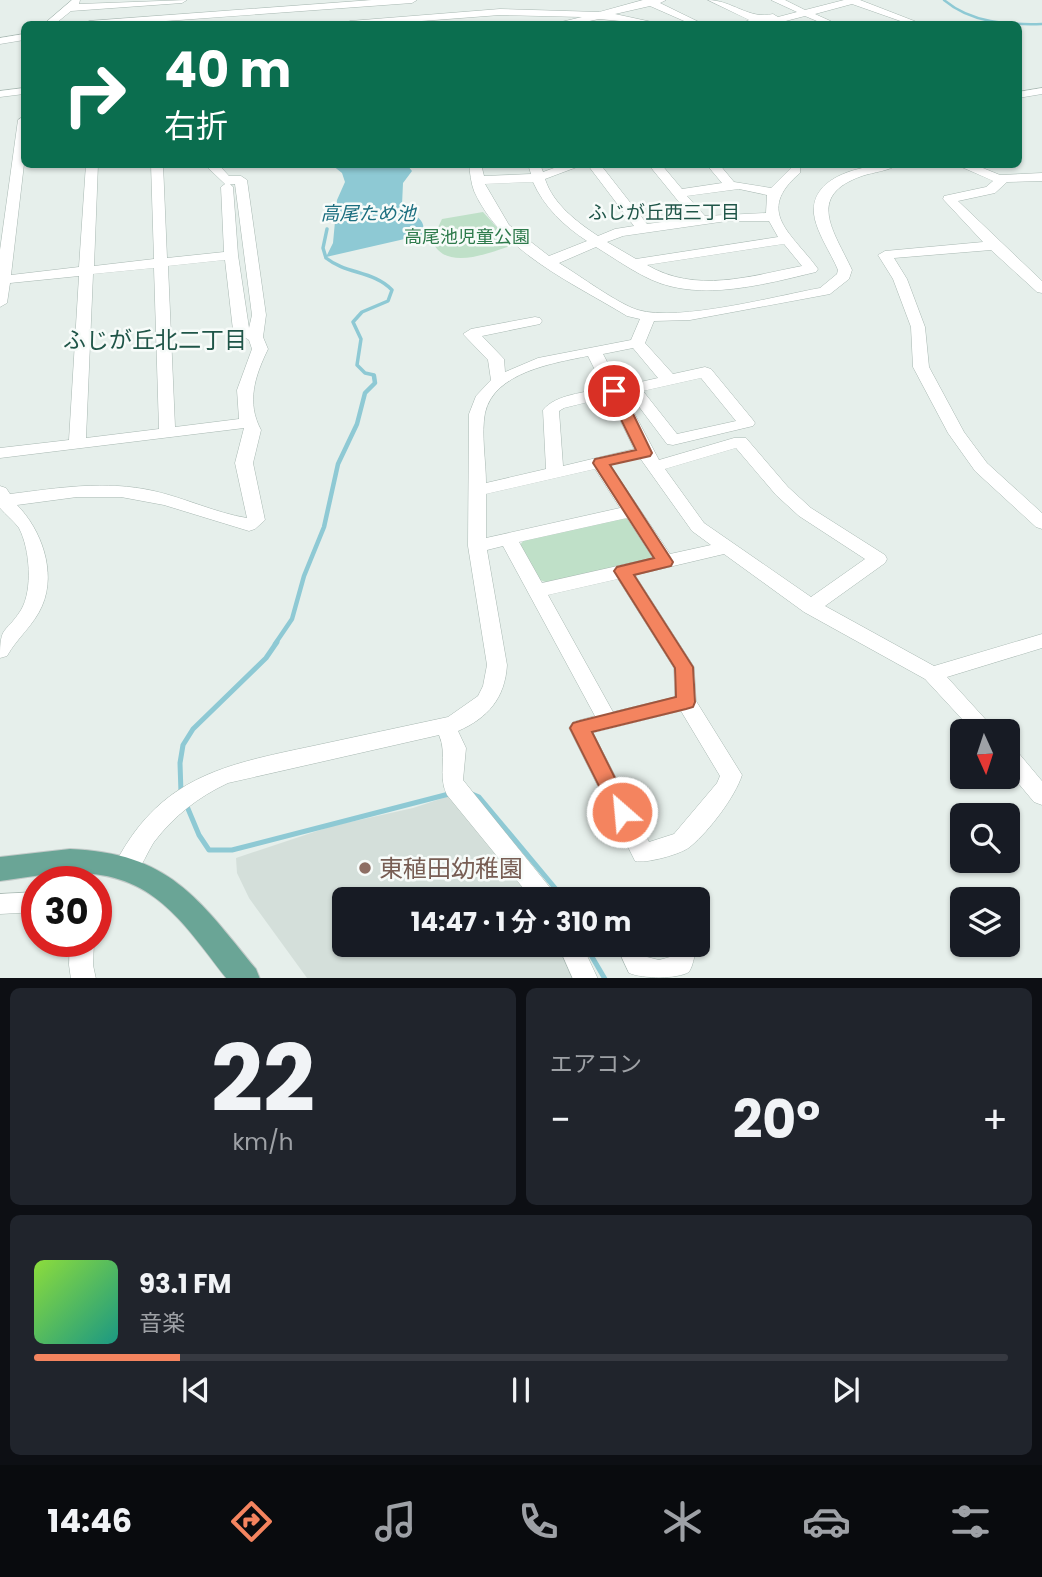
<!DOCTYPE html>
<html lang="ja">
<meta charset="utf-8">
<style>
:root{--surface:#171b24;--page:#20242c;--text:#f1f3f6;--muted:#9ea1a6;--line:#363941;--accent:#f4845f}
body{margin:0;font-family:Poppins,"Noto Sans JP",sans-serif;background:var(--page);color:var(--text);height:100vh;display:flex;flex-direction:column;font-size:26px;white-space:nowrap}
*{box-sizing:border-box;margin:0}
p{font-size:23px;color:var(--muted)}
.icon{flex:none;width:38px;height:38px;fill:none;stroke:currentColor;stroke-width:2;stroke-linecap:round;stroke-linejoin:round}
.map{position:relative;height:978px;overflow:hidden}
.details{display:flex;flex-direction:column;gap:10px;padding:10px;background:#0d0f14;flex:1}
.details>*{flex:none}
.guide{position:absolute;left:21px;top:21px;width:1001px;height:147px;border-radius:10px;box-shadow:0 2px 5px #0004;background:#0b6e4f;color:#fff;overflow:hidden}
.needle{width:46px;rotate:177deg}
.tools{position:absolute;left:950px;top:719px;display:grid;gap:14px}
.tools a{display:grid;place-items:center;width:70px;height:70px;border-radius:10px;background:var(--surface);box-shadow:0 2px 5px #0004;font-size:35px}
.speed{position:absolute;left:21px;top:866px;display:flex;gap:14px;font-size:35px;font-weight:700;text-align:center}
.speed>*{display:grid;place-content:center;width:91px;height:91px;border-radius:50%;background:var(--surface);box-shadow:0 2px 5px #0004;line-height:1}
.speed .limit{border:10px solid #d22;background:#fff;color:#111}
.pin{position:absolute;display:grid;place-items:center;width:60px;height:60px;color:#fff;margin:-30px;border:4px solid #fff;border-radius:50%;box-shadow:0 2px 7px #0007}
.me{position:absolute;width:77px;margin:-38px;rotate:333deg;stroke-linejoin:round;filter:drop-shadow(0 0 5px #0008)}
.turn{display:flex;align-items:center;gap:24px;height:147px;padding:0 28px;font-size:32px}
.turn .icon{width:91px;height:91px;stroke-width:2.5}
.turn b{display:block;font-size:49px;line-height:60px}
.big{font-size:52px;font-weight:700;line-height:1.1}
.details .card{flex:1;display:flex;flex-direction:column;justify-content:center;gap:10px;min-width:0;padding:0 24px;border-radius:10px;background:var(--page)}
.details .dial{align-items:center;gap:0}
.dial b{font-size:91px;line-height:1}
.song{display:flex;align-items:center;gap:21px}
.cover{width:84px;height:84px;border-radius:10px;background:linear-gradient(135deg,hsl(90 70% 55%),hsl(170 70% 35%))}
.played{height:7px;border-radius:4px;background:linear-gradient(90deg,var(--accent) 15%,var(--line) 15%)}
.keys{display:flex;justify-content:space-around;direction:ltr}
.heat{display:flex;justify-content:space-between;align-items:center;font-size:38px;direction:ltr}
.details .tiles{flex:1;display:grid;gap:10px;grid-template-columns:1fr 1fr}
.card:last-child{grid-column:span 2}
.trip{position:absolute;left:332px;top:887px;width:378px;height:70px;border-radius:10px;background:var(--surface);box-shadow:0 2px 5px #0004;font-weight:700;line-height:70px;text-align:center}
.tab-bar{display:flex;height:112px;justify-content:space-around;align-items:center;background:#090b0e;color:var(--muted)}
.tab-bar .icon{width:49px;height:49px}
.tab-bar .on{color:var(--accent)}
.tab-bar b{font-size:32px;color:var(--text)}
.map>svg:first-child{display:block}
.built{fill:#d4dfda}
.green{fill:#bfe0c8}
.water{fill:#8ec9d4}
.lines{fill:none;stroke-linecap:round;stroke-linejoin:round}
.stream-far3{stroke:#8ec9d4;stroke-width:2.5}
.stream-far2{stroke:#8ec9d4;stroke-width:3.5}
.stream-far1{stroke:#8ec9d4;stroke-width:4.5}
.stream{stroke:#8ec9d4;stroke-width:5}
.minor-casing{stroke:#a8b8b2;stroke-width:1}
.major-casing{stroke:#c2cac8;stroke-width:2}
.minor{fill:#fff;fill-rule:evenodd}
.major{fill:#6aa596;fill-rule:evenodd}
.route{fill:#f4845f;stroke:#9f563e;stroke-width:2}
.education-dot{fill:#8d6e63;stroke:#f7fbf9;stroke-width:2.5}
.labels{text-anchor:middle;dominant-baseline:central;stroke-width:5;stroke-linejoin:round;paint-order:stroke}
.far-park-label{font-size:18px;fill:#2d7a4b;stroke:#f7fbf9}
.far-neighbourhood-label{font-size:19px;fill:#1f5548;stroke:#f7fbf9}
.far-water-label{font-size:19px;font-style:italic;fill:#1c6f80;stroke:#f7fbf9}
.neighbourhood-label{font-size:23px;fill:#1f5548;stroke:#f7fbf9}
.near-education-label{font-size:24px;fill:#785e54;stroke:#f7fbf9;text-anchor:start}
</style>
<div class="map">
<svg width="1042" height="979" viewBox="0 0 1042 979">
<rect width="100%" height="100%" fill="#e6efeb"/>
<path class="built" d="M452,795l91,104 -198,1v45h217l15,33h-270l-58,-80 -12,-25 -1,-15 96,-32 81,-18z"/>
<g class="green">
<path d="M483,212l30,33c-22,7 -69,28 -81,-5l10,-21z"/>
<path d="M621,518l9,1 23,35 -4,6 -101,23 -8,-3 -20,-35 4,-5z"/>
</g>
<path class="water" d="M332,165l76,1 4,5 -9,12 -1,22c9,10 27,13 20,30l-96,22 7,-14 4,-43 8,-18 -3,-9z"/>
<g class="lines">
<path class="stream-far3" d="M944,0c27,23 64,25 98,24"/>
<path class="stream-far2" d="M327,229l-4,19 3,10c20,16 48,13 66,32l-4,11 -26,11 -9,10 8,17 -4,26 8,8 9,2v3"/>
<path class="stream-far1" d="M275,644l17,-25 12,-43 20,-49 14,-63 19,-40 8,-31 10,-10 -1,-7"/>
<g class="stream">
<path d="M181,793l-1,-30 3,-18 10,-16 73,-71 11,-16"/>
<path d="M472,794l7,3 86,103"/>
<path d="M186,804l13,31 10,15h23l217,-56"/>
<path d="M585,945l20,34"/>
</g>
<defs>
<g id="minor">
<path d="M72,0h8l-1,4 108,-4 -5,3 -111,8 -16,13h-11z"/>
<path d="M372,0h45l-5,3 -288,21h-40l5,-3z"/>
<path d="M643,0h23l-6,3 43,21h-12l-41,-18 -35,8 37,8 1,2 -54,-5 -24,5h-15l1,-2 21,-5 -82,-2 -118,9h-37l5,-3 150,-12 99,3z"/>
<path d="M708,0c24,0 41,20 65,14l5,3 19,-5 -26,-12h14l20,10 39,-10h16l62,24h-13l-57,-20 -37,10 22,10h-13l-19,-8 -31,8h-33l8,-4z"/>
<path d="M24,34v6l-24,4v-6z"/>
<path d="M24,88v6l-24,3v-6z"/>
<path d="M1042,88v6l-24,4v-6z"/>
<path d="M24,116v48l-13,111 68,-8 7,-103h12l-4,102 60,-7 -3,-95h12l4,94 57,-6 -3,-65 4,-3 -21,-20h14l11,12h12l6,4 19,135 -3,22 5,12c-13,27 -22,53 -7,81l-8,33 12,57 -10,9 -6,2 -85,-26 -43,-8h-44l-60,8c24,24 40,67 25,101 -8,19 -25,32 -35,50l-7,2c0,-34 5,-23 21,-48 12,-20 9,-61 -2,-82 -5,-7 -13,-13 -19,-20v-22l6,2 4,6c49,-6 95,-14 144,-3 31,7 62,22 93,27l-12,-55 9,-35 -244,30v-10l69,-8 10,-164 -69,7 -3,20 -7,4v-57l18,-130zM230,184h5l17,131 -3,13 -11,-73 -5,-68zM225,260l8,70 16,10 3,9 -15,41 2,29 -64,8 -7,-161zM154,268l5,161 -73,9 7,-164z"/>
<path d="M469,164h12l3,12 47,-2 -3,-10h12l3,8 22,-8h20l-40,15c8,25 32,43 53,57l17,-7 19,-3 -47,-62h13l47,60 45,-6 -44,-54h13l21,25 40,-6 -16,-19h13l15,18 37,6 21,-21h8v6c-46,39 -8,60 18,96l-2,3c-50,12 -115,30 -164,8 -20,-9 -38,-22 -56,-33l-37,16c20,12 59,41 79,47 41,12 138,-14 182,-22l17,-14 1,-4c-7,-17 -22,-38 -24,-56 -4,-41 56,-50 85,-50 -10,7 -25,8 -37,12 -57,20 -28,55 -10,94l-3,9 -19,15 -140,26 -36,1 -9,22 28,31 32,-7 6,2 42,51 2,3 -2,3 -80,19 -6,-1 -42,-56 2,-3 31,-7 -25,-30 -30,6 56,106 75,-22h12l42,49 23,21 74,47 2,4 -2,4 -60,43 109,60 108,-32v14l-95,29 50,55h-23l-49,-53 -121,-67 -80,-58 -89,21 59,92 2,34 46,74c-7,22 -33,56 -51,71 -8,8 -46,18 -56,15l-66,-133 4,-6 22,-6 -92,-170 -16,4 20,115c-2,33 -19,53 -49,66l8,17 -3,32 97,120h-27l-86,-105c-10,-20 1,-40 -8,-60l-211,48c-30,14 -54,33 -74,59 -6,9 -13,27 -21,33 -5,4 -11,2 -16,0l-4,-7c45,-91 110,-103 200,-122 45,-10 90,-19 135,-29l30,-21 5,-10 4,-21 -19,-119 1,-132 7,-18 15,-16 -3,-20 -25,-26 8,-5 64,-12 5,1 2,3 -2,3 -58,12 22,23 1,13 33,-14 93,-18 9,-21 -13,-3c-54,-33 -126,-64 -153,-125 -3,-8 -4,-18 -5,-27zM533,182c11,25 31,44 54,59l-38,15 -40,-31 -24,-41zM739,189l28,6 -1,18 -61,3 -18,-20zM727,221h42l9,16 -142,22 -29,-17 16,-6zM784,244l18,22c-52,10 -106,28 -155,-1zM588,356l16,32c-19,5 -48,6 -61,22l3,59 -60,14c0,-21 -5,-49 -1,-70 9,-41 69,-50 103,-57zM701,378l35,43 -59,13 -34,-43zM609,397l25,52 -71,17 -4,-55 5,-3zM736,448l40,47 23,21 66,43 -54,38 -107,-74 -39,-54zM640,458l52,73 19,14 -41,9 -60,-89zM595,469l25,39 -134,30v-44zM627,518l26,40 -111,25 -23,-41zM618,579l56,89 1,29 -62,15 -65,-117zM681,711l39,65 -3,7 -43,51 -25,8 -56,-109z"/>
<path d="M955,164h18l27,11 42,-2v8l-35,1 -12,11 -37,8 84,80v12l-5,-1 -46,-42 -97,8 13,21 18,48 4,40 35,65 23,31 55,50v16l-6,-2 -61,-56 -27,-38 -35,-66 -2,-40 -18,-48 -15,-24 7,-4 98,-9 -40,-43 1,-3 42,-9 7,-6z"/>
<path d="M1008,748l8,2 26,31v24l-8,-3 -26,-31z"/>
<path d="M37,892v20l-37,2v-20z"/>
<path d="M70,942h24l-1,23 3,14h-25l-2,-14z"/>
<path d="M558,945h24l16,34h-25z"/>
<path d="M616,945h25l6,12 12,3 11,-3v-12h24l2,5c-2,7 -3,16 -7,22 -11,7 -46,7 -60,1z"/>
</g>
<path id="major" d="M70,849c99,4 128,49 186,120l4,10h-33c-46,-59 -75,-108 -157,-106 -24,0 -47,5 -70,8v-24z"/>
</defs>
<use href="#minor" class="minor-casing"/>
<use href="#major" class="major-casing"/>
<use href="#minor" class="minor"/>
<use href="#major" class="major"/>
</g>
<path class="route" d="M614,387l8,4 30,62 -2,3 -40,9 63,97 -2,4 -37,9 59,92 2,35 -2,5 -7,2 -94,23 40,80 -3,6 -7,2 -7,-2 -45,-90 3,-5 7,-2 96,-24 -1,-29 -61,-97 3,-4 37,-9 -61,-95 2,-4 41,-9 -29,-59z"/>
<circle class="education-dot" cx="365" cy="868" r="7"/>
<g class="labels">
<g class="far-park-label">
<text x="467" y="236">高尾池児童公園</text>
</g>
<g class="far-neighbourhood-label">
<text x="664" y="212">ふじが丘西三丁目</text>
</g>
<g class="far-water-label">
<text x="368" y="213">高尾ため池</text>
</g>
<g class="neighbourhood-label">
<text x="155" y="340">ふじが丘北二丁目</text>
</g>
<g class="near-education-label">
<text x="379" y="868">東稙田幼稚園</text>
</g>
</g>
</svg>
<div class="tools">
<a><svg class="needle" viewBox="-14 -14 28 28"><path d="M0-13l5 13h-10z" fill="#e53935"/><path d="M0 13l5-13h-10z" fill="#9ea1a6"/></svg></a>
<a><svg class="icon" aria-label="search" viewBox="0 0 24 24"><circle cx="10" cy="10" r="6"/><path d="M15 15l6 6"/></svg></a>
<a><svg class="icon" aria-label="layers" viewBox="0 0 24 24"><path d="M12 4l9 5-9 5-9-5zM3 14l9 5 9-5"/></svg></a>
</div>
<div class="speed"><div class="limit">30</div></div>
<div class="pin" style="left:614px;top:391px;background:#d93025"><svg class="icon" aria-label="arrive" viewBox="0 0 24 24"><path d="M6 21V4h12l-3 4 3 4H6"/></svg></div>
<svg class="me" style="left:622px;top:812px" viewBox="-20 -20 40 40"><circle r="17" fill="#f4845f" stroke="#fff" stroke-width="3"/><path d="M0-11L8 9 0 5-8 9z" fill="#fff"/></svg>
<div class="trip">14:47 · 1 分 · 310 m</div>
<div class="guide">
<div class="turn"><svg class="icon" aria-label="right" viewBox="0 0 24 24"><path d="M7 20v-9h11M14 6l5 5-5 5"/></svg><div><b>40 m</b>右折</div></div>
</div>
</div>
<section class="details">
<div class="tiles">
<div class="card dial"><b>22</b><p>km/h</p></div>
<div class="card"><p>エアコン</p>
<div class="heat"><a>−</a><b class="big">20°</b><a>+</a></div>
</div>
<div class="card">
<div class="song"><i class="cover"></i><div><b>93.1 FM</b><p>音楽</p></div></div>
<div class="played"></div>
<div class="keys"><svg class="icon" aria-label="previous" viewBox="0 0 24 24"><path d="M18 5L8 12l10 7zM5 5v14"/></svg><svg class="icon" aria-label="pause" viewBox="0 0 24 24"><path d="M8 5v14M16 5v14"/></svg><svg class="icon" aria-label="next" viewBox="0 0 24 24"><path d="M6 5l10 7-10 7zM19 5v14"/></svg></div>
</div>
</div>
</section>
<nav class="tab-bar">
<b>14:46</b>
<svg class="icon on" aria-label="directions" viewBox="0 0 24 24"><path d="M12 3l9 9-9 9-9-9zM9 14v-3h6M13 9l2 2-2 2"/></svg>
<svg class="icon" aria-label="music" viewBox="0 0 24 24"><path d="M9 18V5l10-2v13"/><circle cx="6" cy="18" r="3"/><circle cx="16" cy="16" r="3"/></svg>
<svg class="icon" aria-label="phone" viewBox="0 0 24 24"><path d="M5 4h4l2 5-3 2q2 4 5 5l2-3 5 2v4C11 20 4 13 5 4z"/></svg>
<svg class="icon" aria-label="climate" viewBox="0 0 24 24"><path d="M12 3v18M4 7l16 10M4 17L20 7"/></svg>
<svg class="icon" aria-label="car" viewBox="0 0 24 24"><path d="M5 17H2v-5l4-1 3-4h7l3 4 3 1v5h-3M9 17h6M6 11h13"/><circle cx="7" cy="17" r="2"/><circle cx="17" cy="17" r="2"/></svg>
<svg class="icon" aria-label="filters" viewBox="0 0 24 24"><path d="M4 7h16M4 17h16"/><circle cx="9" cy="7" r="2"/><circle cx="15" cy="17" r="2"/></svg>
</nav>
